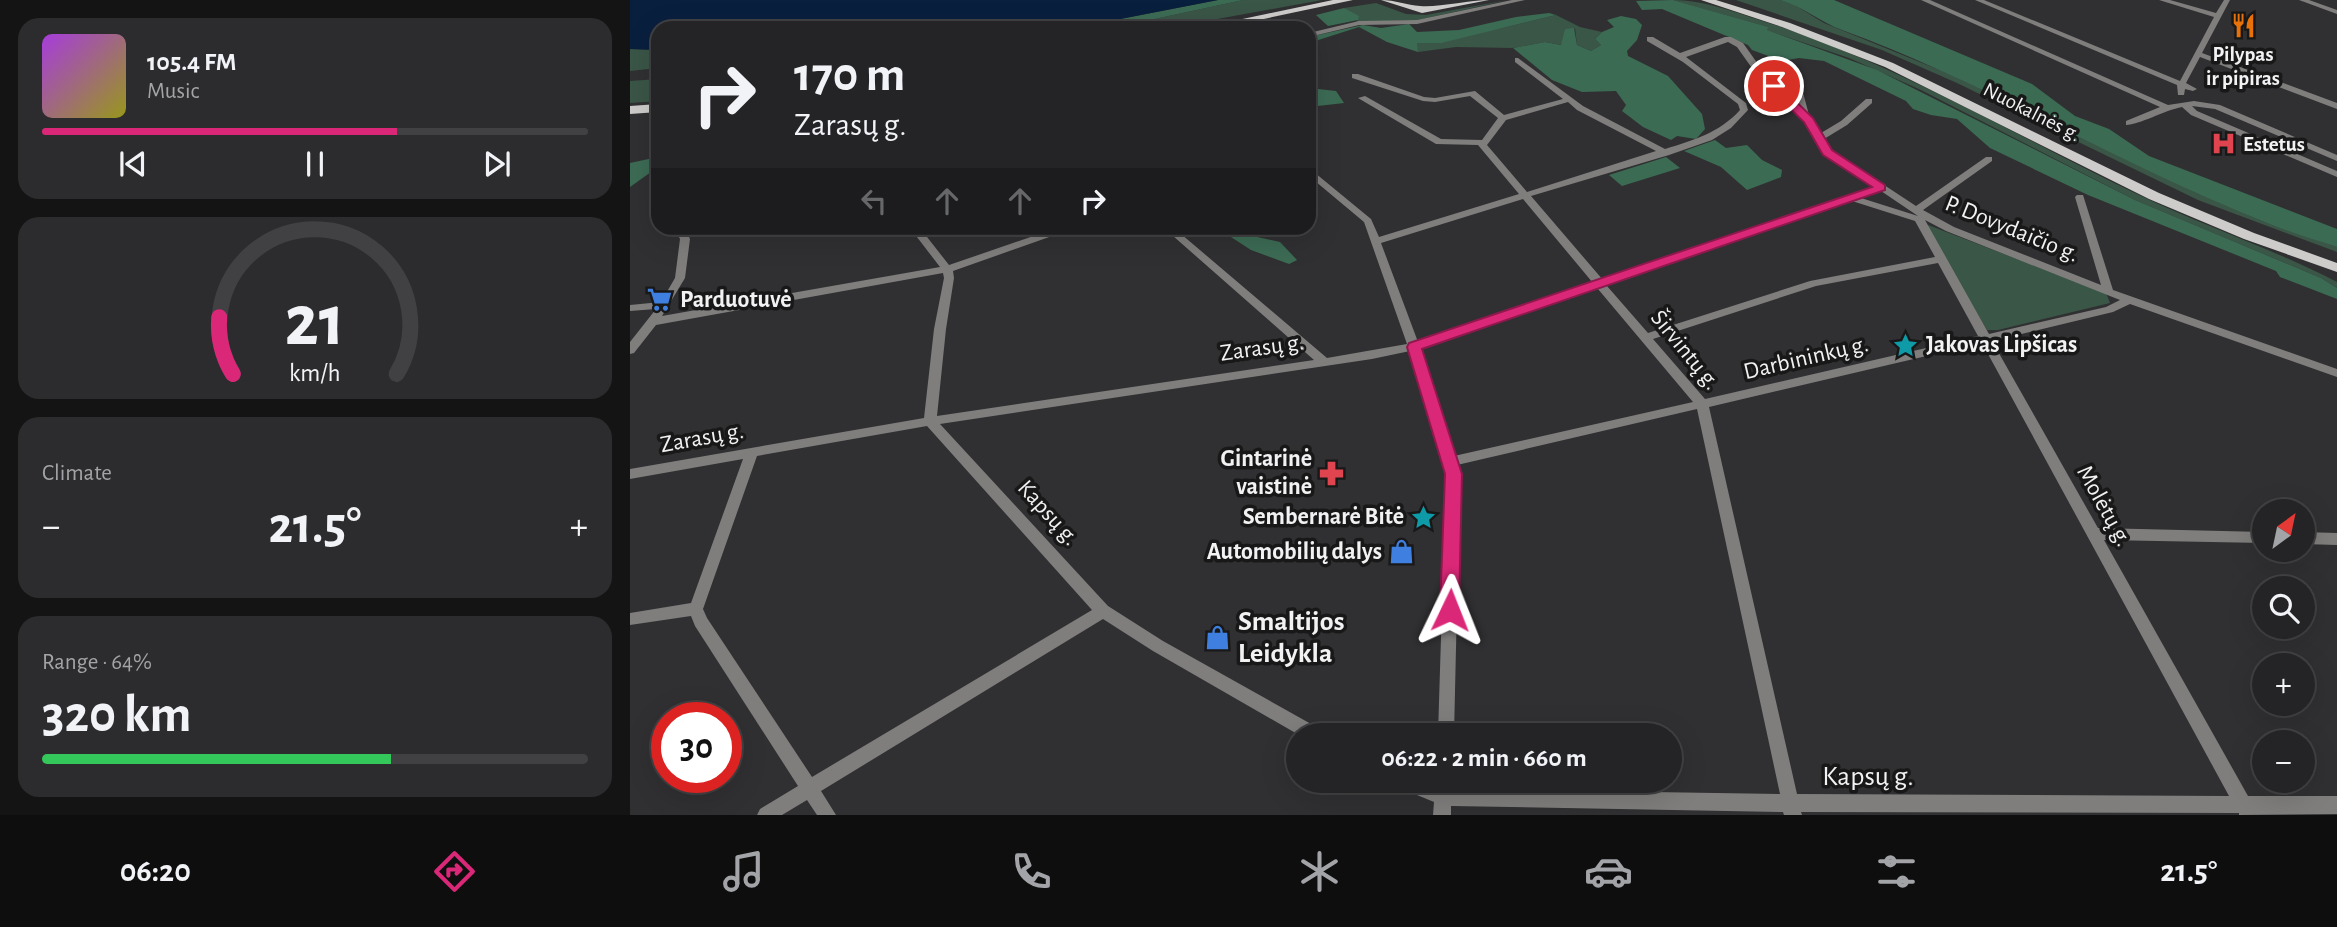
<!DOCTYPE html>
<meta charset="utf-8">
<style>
:root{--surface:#242426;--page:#2c2c2e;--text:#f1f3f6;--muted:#a3a4a7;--line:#414143;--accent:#db2777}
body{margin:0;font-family:"Alegreya Sans",sans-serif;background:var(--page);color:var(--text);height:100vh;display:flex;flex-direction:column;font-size:26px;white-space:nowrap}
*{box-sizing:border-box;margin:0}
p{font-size:23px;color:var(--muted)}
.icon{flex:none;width:38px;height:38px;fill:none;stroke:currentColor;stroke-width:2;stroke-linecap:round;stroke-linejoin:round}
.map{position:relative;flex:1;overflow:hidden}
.side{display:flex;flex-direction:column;gap:18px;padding:18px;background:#141415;width:630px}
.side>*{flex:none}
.top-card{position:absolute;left:21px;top:21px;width:665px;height:214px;border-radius:21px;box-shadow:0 7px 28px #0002,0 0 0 2px var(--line);background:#242426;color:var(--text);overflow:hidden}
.needle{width:46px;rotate:33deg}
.fabs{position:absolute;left:1622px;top:499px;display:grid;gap:14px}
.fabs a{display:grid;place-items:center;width:63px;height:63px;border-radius:50%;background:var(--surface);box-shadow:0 7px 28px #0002,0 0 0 2px var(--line);font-size:35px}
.speed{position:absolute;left:21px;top:702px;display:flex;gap:14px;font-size:35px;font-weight:700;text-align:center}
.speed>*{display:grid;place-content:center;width:91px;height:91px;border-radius:50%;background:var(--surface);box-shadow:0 7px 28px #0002,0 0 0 2px var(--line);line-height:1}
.speed .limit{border:10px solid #d22;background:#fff;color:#111}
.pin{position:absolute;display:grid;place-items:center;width:60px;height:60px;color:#fff;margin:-30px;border:4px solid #fff;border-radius:50%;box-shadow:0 2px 7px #0007}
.me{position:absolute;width:77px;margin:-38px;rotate:2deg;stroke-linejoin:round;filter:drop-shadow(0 0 5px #0008)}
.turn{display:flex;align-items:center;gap:24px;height:147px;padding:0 28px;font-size:32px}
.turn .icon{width:91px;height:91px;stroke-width:2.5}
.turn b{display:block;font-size:49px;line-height:60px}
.lanes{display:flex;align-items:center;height:66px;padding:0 28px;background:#0003;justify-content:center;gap:35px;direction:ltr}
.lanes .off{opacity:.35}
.big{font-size:52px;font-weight:600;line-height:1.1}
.side .widget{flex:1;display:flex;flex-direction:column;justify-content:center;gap:10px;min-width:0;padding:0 24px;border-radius:21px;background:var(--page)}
.side .dial{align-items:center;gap:0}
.dial svg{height:182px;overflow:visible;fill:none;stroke:var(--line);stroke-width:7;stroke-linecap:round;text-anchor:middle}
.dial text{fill:var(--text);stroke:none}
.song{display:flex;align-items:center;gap:21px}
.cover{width:84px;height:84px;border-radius:10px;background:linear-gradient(135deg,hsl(280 70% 55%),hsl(60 70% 35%))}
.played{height:7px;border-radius:4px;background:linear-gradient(90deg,var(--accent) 65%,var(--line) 65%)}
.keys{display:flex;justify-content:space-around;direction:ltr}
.heat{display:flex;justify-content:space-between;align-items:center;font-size:38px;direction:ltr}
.charge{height:10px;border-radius:5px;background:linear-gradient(90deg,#34c759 64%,var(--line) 0)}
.trip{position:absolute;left:656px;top:723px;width:396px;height:70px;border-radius:35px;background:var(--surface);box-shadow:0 7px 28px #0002,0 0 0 2px var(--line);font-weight:600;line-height:70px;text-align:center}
.tabs{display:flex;height:112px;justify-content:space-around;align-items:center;background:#0e0e0f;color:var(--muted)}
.tabs .icon{width:49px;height:49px}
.tabs .on{color:var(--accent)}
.tabs b{font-size:32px;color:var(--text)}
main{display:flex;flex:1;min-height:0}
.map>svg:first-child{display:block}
.green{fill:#3a5647}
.forest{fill:#3c6b54}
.water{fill:#091f3e}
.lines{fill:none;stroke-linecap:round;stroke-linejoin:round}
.minor{fill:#7f7e7d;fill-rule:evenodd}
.primary{fill:#ceccca;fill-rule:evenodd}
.route{fill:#db2777;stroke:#8e194d;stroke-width:2}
.labels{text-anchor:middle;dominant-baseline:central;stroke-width:7;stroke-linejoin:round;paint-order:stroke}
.far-poi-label{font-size:21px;font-weight:bold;fill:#f2f1f3;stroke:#181819}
.far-street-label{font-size:21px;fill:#f2f1f3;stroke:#181819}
.street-label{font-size:24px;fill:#f2f1f3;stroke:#181819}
.poi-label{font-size:24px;font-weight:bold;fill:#f2f1f3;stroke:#181819;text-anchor:end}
.near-poi-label{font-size:28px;font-weight:bold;fill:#f2f1f3;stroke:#181819;text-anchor:start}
.near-street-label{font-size:28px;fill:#f2f1f3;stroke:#181819}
</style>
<main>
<section class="side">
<div class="widget">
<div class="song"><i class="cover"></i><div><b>105.4 FM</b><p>Music</p></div></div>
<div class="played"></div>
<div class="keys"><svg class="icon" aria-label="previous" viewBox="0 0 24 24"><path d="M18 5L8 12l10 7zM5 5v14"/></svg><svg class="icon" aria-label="pause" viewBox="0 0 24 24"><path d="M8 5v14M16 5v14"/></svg><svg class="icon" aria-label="next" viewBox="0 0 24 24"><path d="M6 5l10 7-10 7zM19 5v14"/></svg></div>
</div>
<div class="widget dial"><svg viewBox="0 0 100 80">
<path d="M14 69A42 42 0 1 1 86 69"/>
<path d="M14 69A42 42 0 0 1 8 44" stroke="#db2777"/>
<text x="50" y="56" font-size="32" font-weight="700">21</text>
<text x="50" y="72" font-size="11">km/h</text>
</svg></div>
<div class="widget"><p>Climate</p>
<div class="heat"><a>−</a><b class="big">21.5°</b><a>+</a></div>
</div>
<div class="widget"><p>Range · 64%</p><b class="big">320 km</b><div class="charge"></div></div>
</section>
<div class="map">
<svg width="1707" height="815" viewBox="0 0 1707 815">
<rect width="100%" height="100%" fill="#303032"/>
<g class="green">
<path d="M613,0h79l-154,28h-55z"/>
<path d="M878,0l-90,20 -62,2 2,-2 -14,-12 32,-5 30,11 20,1z"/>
<path d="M1043,0c34,0 69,15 102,25 128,43 243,112 364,170 65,31 134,54 198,87v6l-16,-10 -186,-78 -214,-110 -72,-32 -83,-28 1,-3z"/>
<path d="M1106,0h44l13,4 31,19 130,53 247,119 61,26 75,26v5l-139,-52 -241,-117 -75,-33z"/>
<path d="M926,15l24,12 22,5 -7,7 6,6 -10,6 -14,-6 -2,-17 -13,17 -17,-3 -32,6 -57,-1 -38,5 -2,-9 86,-15z"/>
<path d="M0,49l28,1v18l-28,3z"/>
<path d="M28,79v22l-28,2v-22z"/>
<path d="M1298,225l178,68 4,10 -112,27h-11l-61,-103z"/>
</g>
<g class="forest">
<path d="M588,0h25l-130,28h-39z"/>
<path d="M1043,0l95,27 -1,3 110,40 258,130 186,78 16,10v11l-57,-22 -4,-6 -188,-76 -98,-47 -33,-29 -26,-4 -18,-6 -7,-8 -82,-40 -25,-3 -17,3 -30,-11 -4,-5 -86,-36 -20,1 -6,-9z"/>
<path d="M1150,0h54l198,84 43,32 34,13 40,27 188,73v18c-25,-8 -50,-16 -75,-26 -143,-57 -275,-138 -420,-191 -22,-8 -40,-24 -62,-30z"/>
<path d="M714,8l15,8 -1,4 -30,6 -12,-11z"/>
<path d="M919,13l7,2 -115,28h-24l1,9 -31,-10 -28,-15 -50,16v-6l54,-12 18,3 28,-4 8,8 42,-2 57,-13z"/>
<path d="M991,16l15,3 6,6 -5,15 -10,11 1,5 40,20 34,38 3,15 -9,10 -19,-3 -6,4 -28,-13 -21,-16 4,-6 -10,-14 -34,1 -30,-12 -39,-32 32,-6 16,3 4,-16 9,-1 3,17 14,6 10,-6 -6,-6 7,-7 12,-5 -7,-7z"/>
<path d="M679,88l27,3 8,12 -35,4z"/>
<path d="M1085,140l11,8 21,-3 15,15 20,10 -1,7 -34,13 -26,-23 -37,-16z"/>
<path d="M28,157v10l-28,20v-24z"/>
<path d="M1036,157l14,11 -58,18 -13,-11z"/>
<path d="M587,228h19l3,5 41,9 17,18 -8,4 -38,-14z"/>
</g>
<path class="water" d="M0,0h588l-144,28h-416v22l-28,-1z"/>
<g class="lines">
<g class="minor">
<path d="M882,0h13l-108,24 -58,1 -50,12v-4l50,-12 58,-1z"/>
<path d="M1291,0h9l238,105 26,-4 26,4 117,50v6l-122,-52 -23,-3 5,5 140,60v6l-146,-62 -9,-8c-17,3 -43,18 -56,18v-4l34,-14z"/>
<path d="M1345,0h9l196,81 34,-64 -55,-17h11l46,13 8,-13h6l-28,53 135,50v6l-137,-52 -14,26 11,6 -4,2 -8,-2 -1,6h-6l-1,-10z"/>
<path d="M1669,0h10l28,10v4z"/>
<path d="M1017,37h6l27,16 45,-16h6l12,6 17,24 39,39 -6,-21 -13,-20 7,-2 14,22 8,30 12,18 20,-12 25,-22h6v4l-25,22 -23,14 7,11 85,56 70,-49h6v4l-69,49 31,17 147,58 -26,-88 2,-2h6l30,95 224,79v8l-207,-73 -17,8 -121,29 106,187 166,4v11l-160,-3 144,256h89v18l-98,1v-2l-438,-1 1,3h-18l-1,-3 -332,-6v9h-18l1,-13 -39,-16 -2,-6h31l12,5v-5h17v9l327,5 -83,-385 -240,56 3,9 -6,261h-16l8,-261 -36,-123 -38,8 -432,65 168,182 55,35 157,88 2,6h-23l-146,-84 -50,-32 -282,172 15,24h-19l-10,-15 -25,15h-25l3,-6 38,-23 -103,-160 -4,-10 -61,9v-12l61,-10 52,-144 -113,20v-10l294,-51 10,-89 10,-51 -1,-5 -287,52 -22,28 -4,1v-12l26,-33 -26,2v-6l31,-3 14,-24 5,-39 -2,-4 -11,-7h12l7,3 4,8 -5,39 -23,38 278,-49 -30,-39h10l29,37 108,-37h13l-1,2 -116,41 1,7 -8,51 -9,87 377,-56 -150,-132h10l153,130 80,-14 -43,-122 -55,-46v-8l62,51 8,18 140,-43 -41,-49 -42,-1 -78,-46 7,-2 76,43 41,1 16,-22 -28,-22 -35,6 -12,-1 -71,-23v-4h6l66,23 11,1 40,-7 29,24 59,-16 -48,-37v-4h3l65,48 82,43c29,-9 54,-16 75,-39l-2,-6 -55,-42 -36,-21zM1098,42l9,5 17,24 51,50 19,33 51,33 -272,93 -72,-84 138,-41 43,-15 19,-12 17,-18 -2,-7 -60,-46zM938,102l9,8 79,41 -129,41 -40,-47 19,-25zM1251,191l37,25 -57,-18zM893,199l70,84 -175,59 -37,-99zM1222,201l63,20 20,36 -125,24 -162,52 -41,-47zM1295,220l21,11 174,69 -14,7 -117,27zM1308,263l40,73 -273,63 -52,-60 163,-53zM968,289l95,113 -239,54 -34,-107zM1352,343l247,453 -432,-2 -88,-387zM297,426l165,184 -280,167 -105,-159 -4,-9 54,-153z"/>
<path d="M1673,532l34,1v12l-34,-1z"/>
</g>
<g class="primary">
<path d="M703,0h20l-132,28h-21z"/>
<path d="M751,0c14,0 26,5 39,6 16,2 49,-6 69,-6l-67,13z"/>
<path d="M1071,0h15l74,23 103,40 266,130 95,40 83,30v9l-93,-33 -95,-40 -264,-132 -103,-40z"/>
<path d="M28,104v8l-28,2v-8z"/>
</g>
</g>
<path class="route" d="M1140,84h8l35,34 19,32 53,35v5l-463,159 40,125 -3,136 -2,5 -7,3 -7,-3 -3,-5 5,-136 -38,-127 2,-4 463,-156 -49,-32 -19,-33 -34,-33z"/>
<defs>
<symbol id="restaurant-bare" viewBox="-9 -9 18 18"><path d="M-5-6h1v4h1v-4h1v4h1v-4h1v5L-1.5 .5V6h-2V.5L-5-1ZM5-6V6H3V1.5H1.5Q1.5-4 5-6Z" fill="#e8710a" stroke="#181819" stroke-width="2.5" paint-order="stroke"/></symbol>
<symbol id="hospital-bare" viewBox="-9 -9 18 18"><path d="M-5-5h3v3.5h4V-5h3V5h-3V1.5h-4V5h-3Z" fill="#e0444e" stroke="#181819" stroke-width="2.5" paint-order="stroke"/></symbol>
<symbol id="supermarket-bare" viewBox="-9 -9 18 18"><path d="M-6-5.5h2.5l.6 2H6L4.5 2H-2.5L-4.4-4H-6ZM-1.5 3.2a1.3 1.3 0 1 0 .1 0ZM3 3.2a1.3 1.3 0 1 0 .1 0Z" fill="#3f7fe0" stroke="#181819" stroke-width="2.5" paint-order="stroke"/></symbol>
<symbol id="sight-bare" viewBox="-9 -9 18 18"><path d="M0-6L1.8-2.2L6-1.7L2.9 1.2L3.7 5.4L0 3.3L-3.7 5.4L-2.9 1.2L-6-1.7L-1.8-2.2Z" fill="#0f9aa8" stroke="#181819" stroke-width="2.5" paint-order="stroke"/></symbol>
<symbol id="pharmacy-bare" viewBox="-9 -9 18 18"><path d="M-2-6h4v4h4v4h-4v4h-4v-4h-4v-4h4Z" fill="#e0444e" stroke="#181819" stroke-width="2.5" paint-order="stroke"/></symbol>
<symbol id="shop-bare" viewBox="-9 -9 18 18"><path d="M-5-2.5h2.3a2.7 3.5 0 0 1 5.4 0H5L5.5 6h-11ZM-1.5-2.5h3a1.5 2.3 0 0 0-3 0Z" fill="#3f7fe0" stroke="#181819" stroke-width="2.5" paint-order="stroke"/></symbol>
</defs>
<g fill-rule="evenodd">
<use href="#restaurant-bare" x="1596" y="8" width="35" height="35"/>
<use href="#hospital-bare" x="1576" y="126" width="35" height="35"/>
<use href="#supermarket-bare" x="12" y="282" width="35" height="35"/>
<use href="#sight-bare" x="1258" y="328" width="35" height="35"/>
<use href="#pharmacy-bare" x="684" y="456" width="35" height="35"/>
<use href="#sight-bare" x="776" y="500" width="35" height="35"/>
<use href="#shop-bare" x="754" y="534" width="35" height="35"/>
<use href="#shop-bare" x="570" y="620" width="35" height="35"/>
</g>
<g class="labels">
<g class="far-poi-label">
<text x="1613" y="54">Pilypas<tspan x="1613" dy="24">ir pipiras</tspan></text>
<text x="1613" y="144" text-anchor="start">Estetus</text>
</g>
<g class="far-street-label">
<text transform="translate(1402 112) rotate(27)">Nuokalnės g.</text>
</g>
<g class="street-label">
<text transform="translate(1382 229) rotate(22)">P. Dovydaičio g.</text>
<text transform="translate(632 348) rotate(-8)">Zarasų g.</text>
<text transform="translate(1055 350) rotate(51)">Širvintų g.</text>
<text transform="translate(1176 358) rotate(-13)">Darbininkų g.</text>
<text transform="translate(72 438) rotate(-10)">Zarasų g.</text>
<text transform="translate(1474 506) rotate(61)">Molėtų g.</text>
<text transform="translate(418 513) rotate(48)">Kapsų g.</text>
</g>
<g class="poi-label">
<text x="50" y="300" text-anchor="start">Parduotuvė</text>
<text x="1296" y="345" text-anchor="start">Jakovas Lipšicas</text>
<text x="682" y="459">Gintarinė<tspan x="682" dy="28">vaistinė</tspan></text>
<text x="774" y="517">Sembernarė Bitė</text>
<text x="752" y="552">Automobilių dalys</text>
</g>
<g class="near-poi-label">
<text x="608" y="622">Smaltijos<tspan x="608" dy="32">Leidykla</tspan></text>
</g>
<g class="near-street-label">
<text x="1238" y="777">Kapsų g.</text>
</g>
</g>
</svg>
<div class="fabs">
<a><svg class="needle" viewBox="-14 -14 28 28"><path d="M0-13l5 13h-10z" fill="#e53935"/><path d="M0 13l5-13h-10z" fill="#a3a4a7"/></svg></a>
<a><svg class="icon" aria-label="search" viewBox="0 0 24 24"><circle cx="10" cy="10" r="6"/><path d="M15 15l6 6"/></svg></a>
<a>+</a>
<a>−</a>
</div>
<div class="speed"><div class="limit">30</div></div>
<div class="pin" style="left:1144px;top:86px;background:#d93025"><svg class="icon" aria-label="arrive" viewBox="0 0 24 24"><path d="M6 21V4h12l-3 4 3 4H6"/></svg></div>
<svg class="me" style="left:820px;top:610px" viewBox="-20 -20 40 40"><path d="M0-17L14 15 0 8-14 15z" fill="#db2777" stroke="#fff" stroke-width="4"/></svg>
<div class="trip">06:22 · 2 min · 660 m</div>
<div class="top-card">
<div class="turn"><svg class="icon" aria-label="right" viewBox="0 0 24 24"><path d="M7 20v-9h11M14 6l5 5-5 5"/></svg><div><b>170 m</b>Zarasų g.</div></div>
<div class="lanes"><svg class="icon off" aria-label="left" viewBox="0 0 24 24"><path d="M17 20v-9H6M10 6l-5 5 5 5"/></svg><svg class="icon off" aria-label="ahead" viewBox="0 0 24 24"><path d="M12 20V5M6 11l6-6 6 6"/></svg><svg class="icon off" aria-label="ahead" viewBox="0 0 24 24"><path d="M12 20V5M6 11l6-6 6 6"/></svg><svg class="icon" aria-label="right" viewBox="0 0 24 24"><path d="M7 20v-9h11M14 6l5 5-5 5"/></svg></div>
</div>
</div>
</main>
<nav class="tabs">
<b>06:20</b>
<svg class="icon on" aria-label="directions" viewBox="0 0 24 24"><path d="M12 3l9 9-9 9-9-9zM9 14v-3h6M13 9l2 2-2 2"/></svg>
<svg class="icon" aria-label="music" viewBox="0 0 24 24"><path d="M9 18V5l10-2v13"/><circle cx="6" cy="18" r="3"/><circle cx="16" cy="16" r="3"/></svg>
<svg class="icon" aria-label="phone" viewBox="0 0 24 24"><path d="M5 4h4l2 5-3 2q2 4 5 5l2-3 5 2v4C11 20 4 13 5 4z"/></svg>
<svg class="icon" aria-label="climate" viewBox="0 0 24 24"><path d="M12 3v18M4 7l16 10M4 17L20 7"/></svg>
<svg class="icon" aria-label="car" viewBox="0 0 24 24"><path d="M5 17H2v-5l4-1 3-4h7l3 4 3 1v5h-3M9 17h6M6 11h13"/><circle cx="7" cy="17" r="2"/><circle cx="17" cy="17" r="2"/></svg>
<svg class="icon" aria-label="filters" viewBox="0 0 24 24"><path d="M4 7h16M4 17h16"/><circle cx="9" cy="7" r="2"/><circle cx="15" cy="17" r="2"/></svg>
<b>21.5°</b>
</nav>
